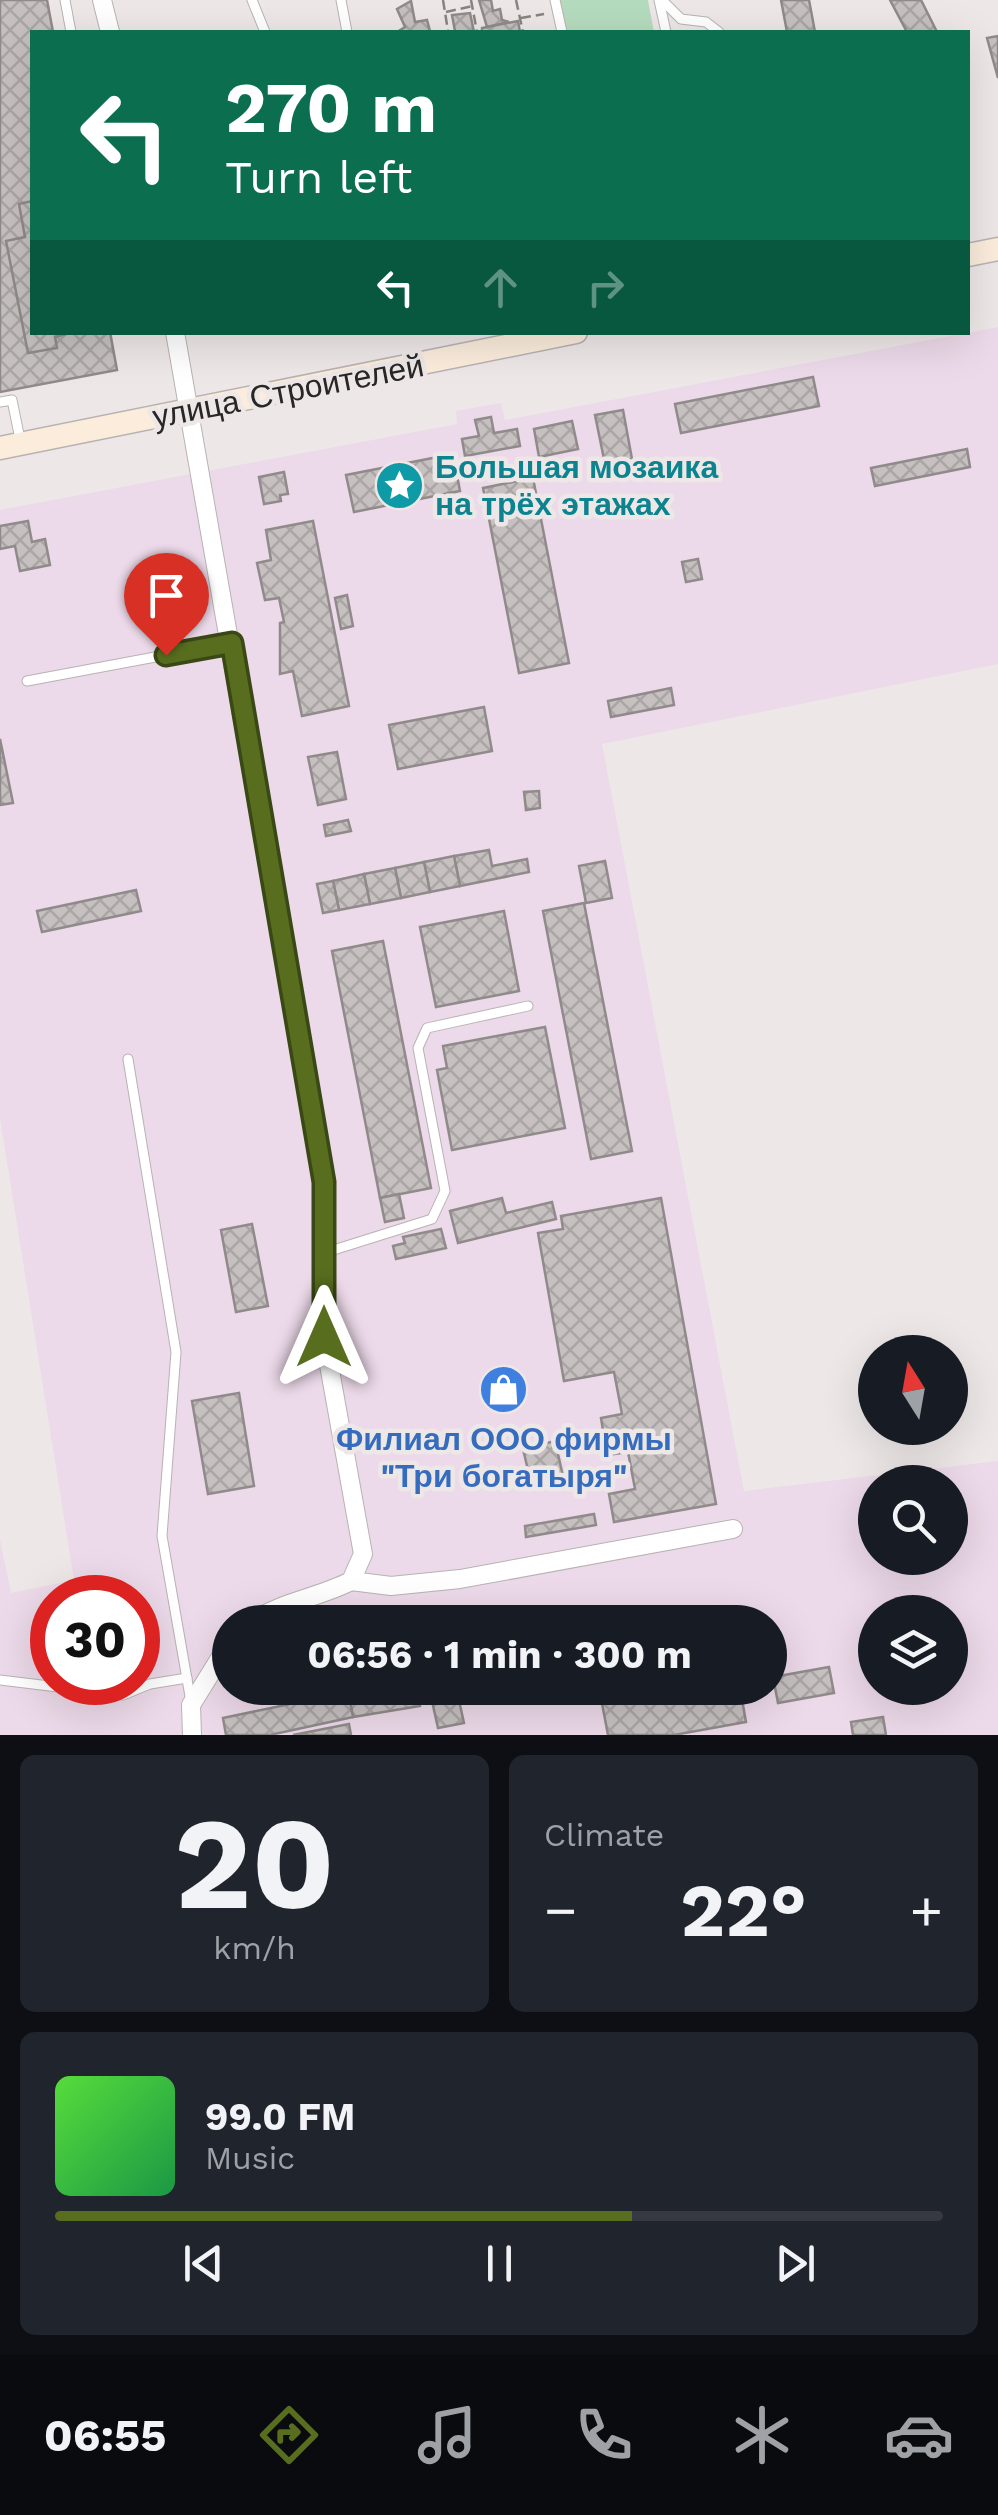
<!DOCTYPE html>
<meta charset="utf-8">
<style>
:root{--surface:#171b24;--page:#20242c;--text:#f1f3f6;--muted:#9ea1a6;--line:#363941;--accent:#586e1e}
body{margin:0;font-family:"Work Sans",sans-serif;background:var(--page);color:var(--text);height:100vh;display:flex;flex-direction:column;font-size:38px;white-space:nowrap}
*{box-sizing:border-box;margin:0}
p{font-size:32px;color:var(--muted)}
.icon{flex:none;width:55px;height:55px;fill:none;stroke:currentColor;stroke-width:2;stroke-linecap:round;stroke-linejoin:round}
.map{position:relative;height:1735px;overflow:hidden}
.drawer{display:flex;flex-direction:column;gap:20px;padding:20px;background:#0d0f14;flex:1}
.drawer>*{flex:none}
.hud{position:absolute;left:30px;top:30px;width:940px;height:305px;border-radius:0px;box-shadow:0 10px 40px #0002;background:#0b6e4f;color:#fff;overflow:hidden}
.needle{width:65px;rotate:349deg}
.fabs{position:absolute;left:858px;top:1335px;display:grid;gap:20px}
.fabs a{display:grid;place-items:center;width:110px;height:110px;border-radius:50%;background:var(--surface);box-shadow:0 10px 40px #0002;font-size:50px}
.speed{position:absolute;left:30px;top:1575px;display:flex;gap:20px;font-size:50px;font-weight:700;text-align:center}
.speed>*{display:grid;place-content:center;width:130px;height:130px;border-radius:50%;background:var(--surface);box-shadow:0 10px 40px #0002;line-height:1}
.speed .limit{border:15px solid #d22;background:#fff;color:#111}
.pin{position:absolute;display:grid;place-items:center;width:85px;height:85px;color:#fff;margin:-102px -42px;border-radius:50% 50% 50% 0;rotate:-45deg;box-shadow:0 0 10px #0007}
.pin .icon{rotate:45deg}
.me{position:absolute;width:110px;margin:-55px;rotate:0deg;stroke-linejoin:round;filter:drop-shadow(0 0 8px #0008)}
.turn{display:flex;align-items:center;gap:35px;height:210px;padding:0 30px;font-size:45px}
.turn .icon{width:130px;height:130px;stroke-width:2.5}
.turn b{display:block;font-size:70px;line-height:85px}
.lanes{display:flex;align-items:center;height:95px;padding:0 30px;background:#0003;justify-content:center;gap:50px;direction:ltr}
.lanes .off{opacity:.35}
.big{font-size:75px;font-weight:700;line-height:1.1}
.drawer .card{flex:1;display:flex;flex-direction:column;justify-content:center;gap:15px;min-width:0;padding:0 35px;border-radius:15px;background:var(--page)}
.drawer .dial{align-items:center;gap:0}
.dial b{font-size:130px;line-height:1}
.song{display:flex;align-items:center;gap:30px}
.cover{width:120px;height:120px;border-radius:15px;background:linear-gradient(135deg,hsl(110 70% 55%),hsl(140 70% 35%))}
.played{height:10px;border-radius:5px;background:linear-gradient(90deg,var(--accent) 65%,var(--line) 65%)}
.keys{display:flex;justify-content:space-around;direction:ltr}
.heat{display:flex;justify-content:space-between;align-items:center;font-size:55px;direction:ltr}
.drawer .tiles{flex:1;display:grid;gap:20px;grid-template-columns:1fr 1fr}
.card:last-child{grid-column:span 2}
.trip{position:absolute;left:212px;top:1605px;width:575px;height:100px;border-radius:50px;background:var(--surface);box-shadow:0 10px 40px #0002;font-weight:700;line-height:100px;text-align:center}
.menu{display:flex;height:160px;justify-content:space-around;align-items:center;background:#090b0e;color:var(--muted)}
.menu .icon{width:70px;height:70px}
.menu .active{color:var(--accent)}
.menu b{font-size:45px;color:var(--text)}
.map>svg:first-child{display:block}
.industrial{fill:#ecd9e9;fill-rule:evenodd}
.grass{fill:#b5dbbe}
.building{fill:url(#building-cross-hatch);stroke:#908b8a;stroke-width:2.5}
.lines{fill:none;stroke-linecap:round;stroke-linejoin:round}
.lane-casing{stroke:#b8b3b2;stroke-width:11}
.street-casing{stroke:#b8b3b2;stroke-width:20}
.secondary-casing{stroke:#b8b3b2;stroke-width:25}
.path{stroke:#878483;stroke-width:2.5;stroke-dasharray:10 5;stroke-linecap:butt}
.lane{stroke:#fff;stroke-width:9}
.street{stroke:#fff;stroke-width:18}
.secondary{stroke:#fbecdc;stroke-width:22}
.route-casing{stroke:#394814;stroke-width:25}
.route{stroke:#586e1e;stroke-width:18}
.labels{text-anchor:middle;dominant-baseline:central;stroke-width:9;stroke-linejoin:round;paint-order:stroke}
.street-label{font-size:32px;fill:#282726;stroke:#ede8e7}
.culture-label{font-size:32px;font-weight:bold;fill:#0d838f;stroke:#ede8e7;text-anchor:start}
.shop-label{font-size:32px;font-weight:bold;fill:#366cbe;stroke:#ede8e7}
</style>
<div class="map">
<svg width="998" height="1735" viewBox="0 0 998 1735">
<defs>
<pattern id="building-cross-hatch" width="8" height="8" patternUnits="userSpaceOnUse" patternTransform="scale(2.5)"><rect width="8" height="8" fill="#c6c1c0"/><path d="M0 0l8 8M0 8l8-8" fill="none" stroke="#aaa6a5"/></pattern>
</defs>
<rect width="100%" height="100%" fill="#ede8e7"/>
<path class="industrial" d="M998,327v337l-396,80 142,747 254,-30v274h-998v-195l11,53 63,-13 -74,-462v-608l457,-86 -1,-13 45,-8 4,17zM875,1482h75v76h-75zM52,1598h86v84h-86zM875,1612h75v76h-75zM230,1622h540v66h-540z"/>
<path class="grass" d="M556,0h92l6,32h-86z"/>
<g class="building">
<path d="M0,0h47l6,32h-21v300h78l7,38 -117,22z"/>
<path d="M479,0h12l2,11 7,-2 2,11 7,2 -22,5z"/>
<path d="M781,0h28l6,32h-28z"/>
<path d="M890,0h31l16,32h-30z"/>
<path d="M411,1l4,21 12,-2 3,11 9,1h-42l8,-5 -8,-18z"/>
<path d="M470,13l4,19 -19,-1 -3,-16z"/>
<path d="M518,21l2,11h-38v-4z"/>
<path d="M998,36v42l-11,-40z"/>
<path d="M32,201v131l34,2 -11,3 2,11 -29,5 -22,-112 19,-4 -6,-33z"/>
<path d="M813,377l6,29 -138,27 -6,-29z"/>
<path d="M623,410l9,49 -27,5 -10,-49z"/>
<path d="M491,417l3,16 23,-4 3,17 -55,10 -3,-17 17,-3 -4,-16z"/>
<path d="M572,421l6,28 -39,8 -5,-28z"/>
<path d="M967,449l3,18 -95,19 -4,-18z"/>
<path d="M453,454l7,37 -106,21 -8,-37z"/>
<path d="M284,472l4,22 -8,1 1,6 -17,3 -5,-27z"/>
<path d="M533,478l36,185 -50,10 -36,-185z"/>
<path d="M28,521l4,21 13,-3 5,26 -30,6 -5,-25 -15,3v-23z"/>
<path d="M313,521l36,185 -47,10 -9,-45 -13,3v-51l4,-1 -5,-24 -14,2 -8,-37 14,-3 -5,-30z"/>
<path d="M698,559l4,20 -16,3 -4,-20z"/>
<path d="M347,595l6,31 -12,3 -6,-31z"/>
<path d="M671,688l3,17 -63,12 -3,-16z"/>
<path d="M484,707l8,44 -94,18 -9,-44z"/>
<path d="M0,739l13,64 -13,2z"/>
<path d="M337,752l9,47 -28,6 -10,-48z"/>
<path d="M539,791l1,17 -14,2 -2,-18z"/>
<path d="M348,820l3,11 -25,5 -2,-11z"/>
<path d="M489,850l3,16 35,-7 2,13 -69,14 -6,-30z"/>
<path d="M454,856l6,30 -30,6 -6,-30z"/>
<path d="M605,861l7,37 -26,5 -7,-37z"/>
<path d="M424,862l6,30 -29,6 -6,-30z"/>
<path d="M395,868l6,30 -31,6 -6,-30z"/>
<path d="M364,874l6,30 -31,6 -6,-29z"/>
<path d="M333,881l6,29 -16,3 -6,-29z"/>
<path d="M136,890l5,21 -99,21 -5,-21z"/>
<path d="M584,903l48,248 -41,8 -48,-248z"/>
<path d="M504,911l15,80 -83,16 -16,-80z"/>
<path d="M383,941l48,247 -51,10 -48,-247z"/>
<path d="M545,1027l20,101 -113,22 -15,-80 10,-2 -4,-22z"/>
<path d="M399,1194l5,24 -19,4 -5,-24z"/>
<path d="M502,1198l4,15 46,-11 4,17 -98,24 -8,-32z"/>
<path d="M661,1198l55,306 -102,18 -5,-28 26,-5 -7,-37 -21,3 -6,-37 21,-4 -8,-42 -50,9 -26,-148 25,-4 -2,-13z"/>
<path d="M252,1224l16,82 -32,6 -15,-82z"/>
<path d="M441,1229l5,19 -50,11 -3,-13 12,-3 -2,-6z"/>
<path d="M239,1393l15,93 -46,8 -16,-93z"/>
<path d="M555,1441l8,35 -32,7 -8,-34z"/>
<path d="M594,1514l2,11 -70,12 -1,-11z"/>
<path d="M829,1667l5,26 -56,10 -5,-26z"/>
<path d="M377,1688h78l1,3 -37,6 1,9 -67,11 -5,-25z"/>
<path d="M661,1688h79l6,34 -72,13h-66l-7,-37z"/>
<path d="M348,1692l5,25 -83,18h-44l-3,-17z"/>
<path d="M458,1696l6,27 -26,5 -6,-27z"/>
<path d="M883,1717l3,18h-33l-2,-13z"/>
<path d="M349,1724l2,11h-58z"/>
</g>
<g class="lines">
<defs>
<g id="lane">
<path d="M65,0l6,32"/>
<path d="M252,0l13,32"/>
<path d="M341,0l6,32"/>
<path d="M555,0l7,32"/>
<path d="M659,0l7,32"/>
<path d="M662,0l19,19 25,3 13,10"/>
<path d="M0,402l12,-2 9,44"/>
<path d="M27,681l203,-38"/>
<path d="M128,1059l48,293 -14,184 29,166"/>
<path d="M324,1253l108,-34 13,-28 -27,-143 9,-20 101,-22"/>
<path d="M0,1680l123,15 27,-11 37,-6"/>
</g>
<g id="street">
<path d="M102,0l8,32"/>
<path d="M175,332l149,851v154l39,217 -12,27"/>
<path d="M351,1581l40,5 69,-7 273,-50"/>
<path d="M252,1622c31,-21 66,-24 99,-41"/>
<path d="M192,1735l-1,-30 39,-63"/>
</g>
<g id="secondary">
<path d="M968,255l30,-6"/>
<path d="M0,448l576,-116"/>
</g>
</defs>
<use href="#lane" class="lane-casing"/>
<use href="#street" class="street-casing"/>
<use href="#secondary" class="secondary-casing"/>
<g class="path">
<path d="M443,0l5,31"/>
<path d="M471,0l6,32"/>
<path d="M516,0l7,32"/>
<path d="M446,12l27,-6"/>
<path d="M521,18l23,-4"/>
</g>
<use href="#lane" class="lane"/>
<use href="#street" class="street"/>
<use href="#secondary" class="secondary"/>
</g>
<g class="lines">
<defs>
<path id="route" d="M166,655l66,-12 92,539v155"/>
</defs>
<use href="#route" class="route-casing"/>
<use href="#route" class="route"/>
</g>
<defs>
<symbol id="sight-disc" viewBox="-11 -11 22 22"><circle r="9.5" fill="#0f9aa8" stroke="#ede8e7"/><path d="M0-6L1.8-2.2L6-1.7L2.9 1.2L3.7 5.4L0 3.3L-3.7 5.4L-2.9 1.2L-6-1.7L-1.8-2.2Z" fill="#fff"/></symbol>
<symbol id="shop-disc" viewBox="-11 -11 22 22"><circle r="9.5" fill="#3f7fe0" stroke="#ede8e7"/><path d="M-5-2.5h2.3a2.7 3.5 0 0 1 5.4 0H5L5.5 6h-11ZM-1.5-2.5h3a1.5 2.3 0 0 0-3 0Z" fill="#fff"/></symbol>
</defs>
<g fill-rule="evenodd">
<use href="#sight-disc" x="372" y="458" width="55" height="55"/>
<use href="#shop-disc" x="476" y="1362" width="55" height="55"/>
</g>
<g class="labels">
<g class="street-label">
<text transform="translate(288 391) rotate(-11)">улица Строителей</text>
</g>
<g class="culture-label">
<text x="435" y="467">Большая мозаика<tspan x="435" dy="37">на трёх этажах</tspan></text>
</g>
<g class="shop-label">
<text x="504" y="1439">Филиал ООО фирмы<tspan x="504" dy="37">"Три богатыря"</tspan></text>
</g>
</g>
</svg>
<div class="fabs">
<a><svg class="needle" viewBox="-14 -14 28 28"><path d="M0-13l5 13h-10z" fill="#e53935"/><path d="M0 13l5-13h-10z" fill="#9ea1a6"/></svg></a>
<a><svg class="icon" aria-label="search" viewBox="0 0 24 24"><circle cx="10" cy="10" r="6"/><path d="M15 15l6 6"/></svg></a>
<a><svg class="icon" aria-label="layers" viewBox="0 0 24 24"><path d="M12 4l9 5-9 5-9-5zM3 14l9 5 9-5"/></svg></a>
</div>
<div class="speed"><div class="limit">30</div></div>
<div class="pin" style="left:166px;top:655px;background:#d93025"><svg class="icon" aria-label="arrive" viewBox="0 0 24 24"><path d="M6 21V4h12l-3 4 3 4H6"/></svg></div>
<svg class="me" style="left:324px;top:1337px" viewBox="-20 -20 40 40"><path d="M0-17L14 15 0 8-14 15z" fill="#586e1e" stroke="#fff" stroke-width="4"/></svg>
<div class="trip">06:56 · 1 min · 300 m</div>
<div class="hud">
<div class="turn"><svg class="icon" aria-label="left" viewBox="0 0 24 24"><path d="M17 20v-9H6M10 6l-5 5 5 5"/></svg><div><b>270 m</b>Turn left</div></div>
<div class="lanes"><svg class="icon" aria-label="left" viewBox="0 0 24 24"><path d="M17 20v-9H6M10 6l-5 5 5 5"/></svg><svg class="icon off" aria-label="ahead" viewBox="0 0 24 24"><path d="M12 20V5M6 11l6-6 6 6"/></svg><svg class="icon off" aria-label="right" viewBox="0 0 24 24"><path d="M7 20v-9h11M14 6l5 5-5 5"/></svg></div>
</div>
</div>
<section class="drawer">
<div class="tiles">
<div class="card dial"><b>20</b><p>km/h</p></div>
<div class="card"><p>Climate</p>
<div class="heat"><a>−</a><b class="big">22°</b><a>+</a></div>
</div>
<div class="card">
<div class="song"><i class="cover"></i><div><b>99.0 FM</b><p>Music</p></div></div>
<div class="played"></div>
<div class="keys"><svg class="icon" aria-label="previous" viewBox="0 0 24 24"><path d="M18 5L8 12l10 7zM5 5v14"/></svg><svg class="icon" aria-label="pause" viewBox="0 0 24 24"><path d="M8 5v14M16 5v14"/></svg><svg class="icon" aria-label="next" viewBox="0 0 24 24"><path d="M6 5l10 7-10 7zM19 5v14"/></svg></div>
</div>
</div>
</section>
<nav class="menu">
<b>06:55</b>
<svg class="icon active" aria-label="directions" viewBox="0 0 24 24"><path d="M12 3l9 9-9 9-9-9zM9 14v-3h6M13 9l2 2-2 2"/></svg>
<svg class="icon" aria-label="music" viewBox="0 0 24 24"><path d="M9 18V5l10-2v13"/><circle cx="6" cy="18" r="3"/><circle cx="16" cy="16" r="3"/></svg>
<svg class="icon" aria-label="phone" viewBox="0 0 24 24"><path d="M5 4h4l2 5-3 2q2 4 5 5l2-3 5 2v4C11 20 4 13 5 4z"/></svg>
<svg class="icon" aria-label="climate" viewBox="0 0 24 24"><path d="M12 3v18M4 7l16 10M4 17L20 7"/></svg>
<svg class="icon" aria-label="car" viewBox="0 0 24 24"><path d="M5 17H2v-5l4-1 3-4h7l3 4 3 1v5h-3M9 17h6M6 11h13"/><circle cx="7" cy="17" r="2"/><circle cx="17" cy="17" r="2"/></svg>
</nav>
